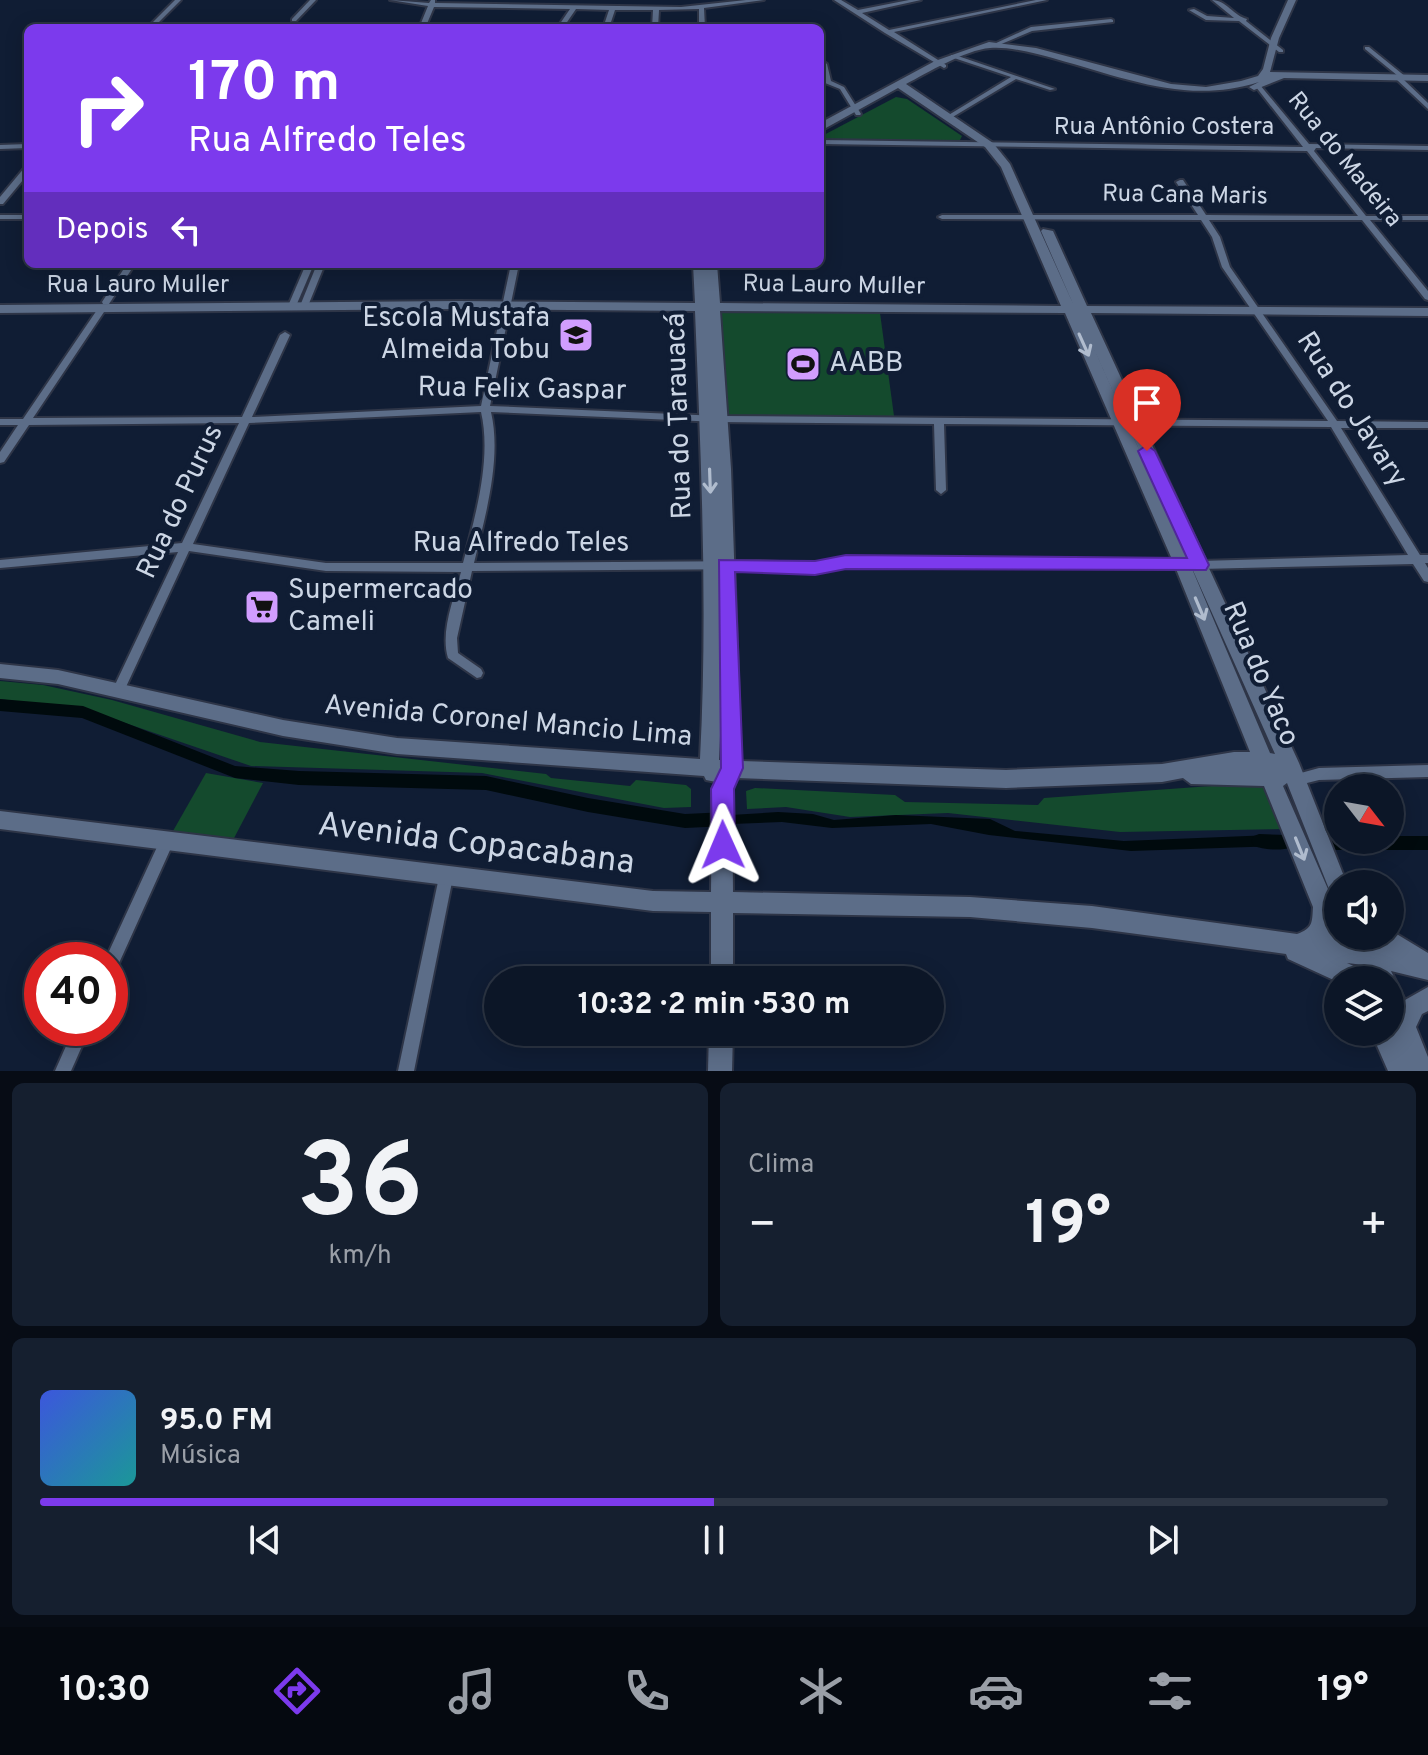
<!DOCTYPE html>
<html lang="pt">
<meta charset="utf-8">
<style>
:root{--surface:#0c1627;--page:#151f2f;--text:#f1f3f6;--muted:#9a9fa7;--line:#2c3544;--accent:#7c3aed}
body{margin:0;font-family:Overpass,sans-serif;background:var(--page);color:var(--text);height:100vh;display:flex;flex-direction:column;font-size:30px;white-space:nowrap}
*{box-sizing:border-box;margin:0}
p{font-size:26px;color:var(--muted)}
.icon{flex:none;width:44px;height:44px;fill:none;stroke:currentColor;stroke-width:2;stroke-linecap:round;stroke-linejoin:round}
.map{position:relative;height:1071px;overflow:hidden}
.sheet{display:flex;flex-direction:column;gap:12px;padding:12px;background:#070c15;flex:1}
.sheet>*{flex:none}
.hud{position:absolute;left:24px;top:24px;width:800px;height:244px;border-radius:12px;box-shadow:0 4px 20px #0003,0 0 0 2px var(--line);background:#7c3aed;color:#fff;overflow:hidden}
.needle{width:52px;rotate:121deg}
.tools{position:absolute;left:1324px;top:774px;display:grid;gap:16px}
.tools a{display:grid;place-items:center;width:80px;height:80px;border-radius:50%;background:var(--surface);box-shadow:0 4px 20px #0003,0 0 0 2px var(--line);font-size:40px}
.speed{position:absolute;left:24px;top:942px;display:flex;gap:16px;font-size:40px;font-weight:700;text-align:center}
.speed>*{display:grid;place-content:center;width:104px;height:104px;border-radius:50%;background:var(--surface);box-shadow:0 4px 20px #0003,0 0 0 2px var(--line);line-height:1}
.speed .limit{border:12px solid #d22;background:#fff;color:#111}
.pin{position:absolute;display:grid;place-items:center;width:68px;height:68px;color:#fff;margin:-82px -34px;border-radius:50% 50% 50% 0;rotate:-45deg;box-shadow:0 0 8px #0007}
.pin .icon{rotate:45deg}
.me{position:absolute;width:88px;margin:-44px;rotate:359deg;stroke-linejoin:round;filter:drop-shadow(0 0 6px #0008)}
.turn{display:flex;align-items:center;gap:28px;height:168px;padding:0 32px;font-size:36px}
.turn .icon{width:104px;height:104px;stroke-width:2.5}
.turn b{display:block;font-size:56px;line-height:68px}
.then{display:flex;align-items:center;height:76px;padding:0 32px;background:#0003;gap:16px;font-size:30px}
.big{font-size:60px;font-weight:700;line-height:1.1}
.sheet .tile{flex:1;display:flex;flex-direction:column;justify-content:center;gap:12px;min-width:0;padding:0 28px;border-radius:12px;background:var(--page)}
.sheet .dial{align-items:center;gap:0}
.dial b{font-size:104px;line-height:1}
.song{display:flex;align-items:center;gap:24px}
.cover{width:96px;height:96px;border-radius:12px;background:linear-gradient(135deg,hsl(230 70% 55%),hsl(180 70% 35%))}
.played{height:8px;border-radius:4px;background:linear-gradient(90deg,var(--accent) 50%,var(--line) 50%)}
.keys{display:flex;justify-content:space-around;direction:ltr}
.heat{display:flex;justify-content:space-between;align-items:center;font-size:44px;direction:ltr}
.sheet .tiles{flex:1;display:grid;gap:12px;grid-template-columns:1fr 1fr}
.tile:last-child{grid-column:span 2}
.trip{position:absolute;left:484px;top:966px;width:460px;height:80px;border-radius:40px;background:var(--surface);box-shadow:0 4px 20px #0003,0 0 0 2px var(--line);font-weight:700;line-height:80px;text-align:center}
.tab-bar{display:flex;height:128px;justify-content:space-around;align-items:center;background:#050910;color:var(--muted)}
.tab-bar .icon{width:56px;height:56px}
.tab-bar .selected{color:var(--accent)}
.tab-bar b{font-size:36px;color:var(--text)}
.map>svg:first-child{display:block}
.green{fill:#144a2d}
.water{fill:#000a0d}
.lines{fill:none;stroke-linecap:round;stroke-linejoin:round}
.canal{fill:#000a0d;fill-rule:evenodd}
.street-casing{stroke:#2e3547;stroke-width:4}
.secondary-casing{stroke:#2e3547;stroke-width:4}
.street{fill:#5c6d88;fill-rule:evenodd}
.secondary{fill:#5c6d88;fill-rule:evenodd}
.oneway{stroke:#b0bcce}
.route{fill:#7c3aed;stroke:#51269a;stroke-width:2}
.labels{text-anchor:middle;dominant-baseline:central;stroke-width:8;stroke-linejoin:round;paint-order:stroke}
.far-street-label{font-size:24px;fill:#ccd6e5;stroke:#101d34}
.poi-label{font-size:28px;fill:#ccd6e5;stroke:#101d34;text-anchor:start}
.street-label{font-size:28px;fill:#ccd6e5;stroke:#101d34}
.near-street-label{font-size:34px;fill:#ccd6e5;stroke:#101d34}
</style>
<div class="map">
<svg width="1428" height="1071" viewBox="0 0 1428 1071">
<rect width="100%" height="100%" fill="#101d34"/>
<g class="green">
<path d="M896,97l11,2 55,37 -2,4 -140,1v-4z"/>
<path d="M717,312l163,1 14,103 -175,-1z"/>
<path d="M0,681l43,4 69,15 148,42 286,32 5,4 79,8 6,-6 50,5 5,4v18l-27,1 -182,-35 -231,-7 -158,-54 -93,-13z"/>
<path d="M206,773l57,10 -30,57 -60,-9z"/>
<path d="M1267,782l21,47 -168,3 -172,-19 -98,4 -64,-10 -39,2 -1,-18 9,-3 140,7 10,7 133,3 6,-7z"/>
</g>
<path class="water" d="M778,812l35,2 21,6 62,-5 94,4 25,12 109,10 149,-6 3,11 -145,5 -142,-16 -58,-11 -99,4 -50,-6 -50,2 -1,-9z"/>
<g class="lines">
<g class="canal">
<path d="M0,699l83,7 152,60 64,5 187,5 102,22 97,16 42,-2 5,2 3,5 -3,5 -5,2 -42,2 -97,-16 -102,-22 -187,-5 -64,-7 -153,-60 -82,-7z"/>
<path d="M1259,834l28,1 5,2 3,5 -3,5c-10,4 -28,3 -38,-1l-3,-5 3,-5z"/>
<path d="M1335,836h3v4h52v-4h38v14h-93l-5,-2 -3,-5 3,-5z"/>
</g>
<defs>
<g id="street">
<path d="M175,0h6l-28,28h-6z"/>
<path d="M310,0h6l-20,21h-4v-2z"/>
<path d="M390,0l39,3 2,-3h4v3l246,4 65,-7h18l-60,8 1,20h-6v-19l-40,1 -1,18h-6l1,-18h-38l-6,18h-6l6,-18 -33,-1 -13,19h-6l13,-19 -136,-2 -8,19 3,2h-10l9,-22z"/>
<path d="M834,0h7l17,10 51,-10h12l-59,13 27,17 147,-30h11l-153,32 52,33v2l-2,1 -59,-35z"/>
<path d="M1212,0c14,0 22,16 35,19l-1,2 37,29v2h-4l-40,-31 -33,-1 -17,-10 5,-1 13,7 27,2z"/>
<path d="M1111,19l2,1v2l-81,9 -33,14 -5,-1 37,-17z"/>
<path d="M1365,47h4l37,30v2l-2,1 24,23v6l-32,-30 -1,-1 3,-2 -33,-27z"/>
<path d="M951,55h4l100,34 -5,1 -34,-11 -65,39h-4v-2l64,-39 -60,-20z"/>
<path d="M824,62l3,2 4,17 13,6 17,27 -1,1h-4l-16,-26 -20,-8v-4l5,2 -4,-15z"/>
<path d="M1258,84l2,1 49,59 119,2v4l-112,-2 -2,3 52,65h62v4h-58l58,71v9l-3,-1 -63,-79h-153l11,17 10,30 107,154 91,1v6h-87l79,127h8v8h-3l3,5v14l-4,-1 -11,-17 -213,5 -354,-3 -31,6 -55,-3 -288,2 -15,67 1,15 23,16 2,4 -2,4 -4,1 -29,-20c-8,-26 6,-60 13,-86l-135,-1 -137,-20 -64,138 -2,4 -4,1 -4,-1 -2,-4 65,-137 -178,16v-8l182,-17 57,-120 -210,2 -25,37 -4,1v-11l18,-27h-18v-6h23l76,-112 3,-1 4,3 -73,109 209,-1 38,-82 5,-3 5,3 -38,82 229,-11 30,-142h8l-29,142 229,10 609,5 -106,-154 -10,-30 -11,-17 -259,-1 -4,-2 4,-2h256l-22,-33 4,-2h3l23,35 152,1 -51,-65 -487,-7v-4l483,7 -47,-60 -1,-1zM481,412c11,47 -6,105 -18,151h-137l-133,-19 56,-121zM491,412l228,10 215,2 2,66 5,4 5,-4 -2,-66 387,3 77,128 -208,6 -354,-3 -31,6 -55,-3 -286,2c11,-46 28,-104 17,-151z"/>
<path d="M28,144v4l-28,1v-4z"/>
<path d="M25,167h3v7l-25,30h-3v-7z"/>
<rect x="0" y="215" width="28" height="4"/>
<path d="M127,264h8l-26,40h-6l-1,-2z"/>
<path d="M306,264h8l-18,42 -1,2h-6l-1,-2z"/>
<path d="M317,264h8l-17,42 -1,2h-6l-1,-2z"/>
<path d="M1428,765v12l-109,3 -24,6 -5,-2 -2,-4 2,-4 29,-8z"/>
<path d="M168,832l5,2 2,5 -60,133 -5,3v-15h-5l58,-126z"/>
<path d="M446,870l5,2 2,5 -39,194h-16l41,-194 2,-5z"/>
<path d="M74,1028h16l-19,43h-16z"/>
</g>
<g id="secondary">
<path d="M1288,0h8l-17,38 -9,34 158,3v6l-144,-3 -30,12 -5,-3 10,-5c-71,23 -134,-4 -203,-23 -18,-5 -48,-13 -66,-11 -25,2 -63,25 -84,36l87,59 17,21 64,142 -33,-75 2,-2 10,2 34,75 341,2v8l-337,-3 208,450 48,121h-9v13l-7,-3 -44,-111 -4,3 55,126v24h10l-2,5h5l-2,-5h41v-6l38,23v27l-37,-9 14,29 23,-13v24l-6,3 -6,13 12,30v14h-40l-17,-39h19v-9l3,4 -3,-7v-40h-18l-8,-15 -17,-2 20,9 3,8 -32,2 -50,-23 -2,-5 -194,-26 -122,-11 -237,-4v67h-22v-68l-58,-1 -653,-82v-18l653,80 58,1 1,-103 4,-7 -10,-2 -2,-4 -307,-22 -114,-18 -225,-52 -58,-6v-14l58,6 225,50 114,18 303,21c8,-150 1,-299 -5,-448l-236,-2 -459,4v-8l459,-4 236,2 -2,-39h24l3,39 341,3 -60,-139 -16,-20 -87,-59 -74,41 -4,1v-7l115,-62 54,-19 47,6 135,36 35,3 35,-6 17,-5 5,-7 8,-31zM720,311l345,2 109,251 76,188h-16l-72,12 -156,6 -265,-9 -10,-292zM1078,313l197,441 -5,-1 -80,-189zM721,712l1,48h-3zM737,778l269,10 156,-6 21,-4 8,6 73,2 49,121c-1,16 0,21 -16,27l-205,-28 -122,-9 -237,-5 -1,-103z"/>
<path d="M709,1032h24l-1,39h-24z"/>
</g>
</defs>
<use href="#street" class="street-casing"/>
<use href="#secondary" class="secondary-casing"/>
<use href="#street" class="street"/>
<use href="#secondary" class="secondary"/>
</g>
<defs><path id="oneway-shaft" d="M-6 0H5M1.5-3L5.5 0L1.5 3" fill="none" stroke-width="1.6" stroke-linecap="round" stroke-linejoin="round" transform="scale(2)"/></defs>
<g class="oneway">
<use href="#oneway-shaft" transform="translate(1084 345) rotate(66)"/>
<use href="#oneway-shaft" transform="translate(710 481) rotate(88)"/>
<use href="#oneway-shaft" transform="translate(1200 609) rotate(67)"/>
<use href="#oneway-shaft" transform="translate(1300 849) rotate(68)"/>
</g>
<path class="route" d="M1147,445l8,6 54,114 -3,5 -360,-1 -31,6 -80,-3 8,196 -9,21 1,56 -4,8 -8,3 -8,-3 -3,-8 -1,-56 10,-21 -2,-208 96,1 31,-6 341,3 -49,-107z"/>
<defs>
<symbol id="school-square" viewBox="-11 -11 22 22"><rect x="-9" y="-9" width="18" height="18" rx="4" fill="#d19dfe" stroke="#101d34"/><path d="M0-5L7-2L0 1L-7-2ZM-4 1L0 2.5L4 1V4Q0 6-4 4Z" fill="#111"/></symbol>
<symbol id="stadium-square" viewBox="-11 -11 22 22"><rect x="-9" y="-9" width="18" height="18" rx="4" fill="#d19dfe" stroke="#101d34"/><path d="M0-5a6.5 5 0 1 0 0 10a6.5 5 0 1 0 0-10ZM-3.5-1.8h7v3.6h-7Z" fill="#111"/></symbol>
<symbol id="supermarket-square" viewBox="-11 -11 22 22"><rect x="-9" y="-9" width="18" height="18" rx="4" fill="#d19dfe" stroke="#101d34"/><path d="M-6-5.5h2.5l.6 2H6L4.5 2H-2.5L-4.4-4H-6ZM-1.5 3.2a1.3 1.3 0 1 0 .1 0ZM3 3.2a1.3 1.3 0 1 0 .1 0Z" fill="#111"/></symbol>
</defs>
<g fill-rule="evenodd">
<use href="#school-square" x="556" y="315" width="40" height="40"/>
<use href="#stadium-square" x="783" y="344" width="40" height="40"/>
<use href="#supermarket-square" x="242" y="587" width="40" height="40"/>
</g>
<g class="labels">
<g class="far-street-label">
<text x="1164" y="128">Rua Antônio Costera</text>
<text transform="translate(1344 160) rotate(51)">Rua do Madeira</text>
<text transform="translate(1185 196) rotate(1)">Rua Cana Maris</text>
<text x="138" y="286">Rua Lauro Muller</text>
<text transform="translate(834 286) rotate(1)">Rua Lauro Muller</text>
</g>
<g class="poi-label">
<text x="550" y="319" text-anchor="end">Escola Mustafa<tspan x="550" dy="32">Almeida Tobu</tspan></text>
<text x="829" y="364">AABB</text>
<text x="288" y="591">Supermercado<tspan x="288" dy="32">Cameli</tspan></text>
</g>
<g class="street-label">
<text transform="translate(522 390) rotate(1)">Rua Felix Gaspar</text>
<text transform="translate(1351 410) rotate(57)">Rua do Javary</text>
<text transform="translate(680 416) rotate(-92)">Rua do Tarauacá</text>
<text transform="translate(181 502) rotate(-65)">Rua do Purus</text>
<text x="521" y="544">Rua Alfredo Teles</text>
<text transform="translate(1260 674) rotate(67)">Rua do Yaco</text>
<text transform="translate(508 722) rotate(5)">Avenida Coronel Mancio Lima</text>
</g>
<g class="near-street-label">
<text transform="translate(476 845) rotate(7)">Avenida Copacabana</text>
</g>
</g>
</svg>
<div class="tools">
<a><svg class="needle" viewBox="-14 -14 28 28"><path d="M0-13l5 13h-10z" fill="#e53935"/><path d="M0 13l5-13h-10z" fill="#9a9fa7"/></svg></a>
<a><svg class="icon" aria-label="sound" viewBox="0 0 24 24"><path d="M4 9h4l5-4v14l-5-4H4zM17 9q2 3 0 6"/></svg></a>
<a><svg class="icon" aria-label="layers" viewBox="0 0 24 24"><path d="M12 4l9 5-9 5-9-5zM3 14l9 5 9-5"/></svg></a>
</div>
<div class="speed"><div class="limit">40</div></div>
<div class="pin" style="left:1147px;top:451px;background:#d93025"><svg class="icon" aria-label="arrive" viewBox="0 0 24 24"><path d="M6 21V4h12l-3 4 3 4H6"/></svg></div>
<svg class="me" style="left:723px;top:845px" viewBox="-20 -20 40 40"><path d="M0-17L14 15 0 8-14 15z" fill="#7c3aed" stroke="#fff" stroke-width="4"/></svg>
<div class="trip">10:32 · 2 min · 530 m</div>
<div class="hud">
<div class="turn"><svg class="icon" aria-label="right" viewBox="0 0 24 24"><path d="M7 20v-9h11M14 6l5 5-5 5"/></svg><div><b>170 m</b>Rua Alfredo Teles</div></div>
<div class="then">Depois<svg class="icon" aria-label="left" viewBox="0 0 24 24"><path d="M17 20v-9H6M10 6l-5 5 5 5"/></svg></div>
</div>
</div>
<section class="sheet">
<div class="tiles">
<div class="tile dial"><b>36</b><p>km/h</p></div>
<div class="tile"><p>Clima</p>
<div class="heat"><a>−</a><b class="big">19°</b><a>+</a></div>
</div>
<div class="tile">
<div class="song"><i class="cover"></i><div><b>95.0 FM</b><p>Música</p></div></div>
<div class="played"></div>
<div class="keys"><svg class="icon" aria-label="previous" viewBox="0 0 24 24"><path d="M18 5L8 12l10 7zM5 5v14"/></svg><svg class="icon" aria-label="pause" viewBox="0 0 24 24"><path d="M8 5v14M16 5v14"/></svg><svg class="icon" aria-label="next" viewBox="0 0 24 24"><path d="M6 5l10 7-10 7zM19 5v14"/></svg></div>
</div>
</div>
</section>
<nav class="tab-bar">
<b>10:30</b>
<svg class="icon selected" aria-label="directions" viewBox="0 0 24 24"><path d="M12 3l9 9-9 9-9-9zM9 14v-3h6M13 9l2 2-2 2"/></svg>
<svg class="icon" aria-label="music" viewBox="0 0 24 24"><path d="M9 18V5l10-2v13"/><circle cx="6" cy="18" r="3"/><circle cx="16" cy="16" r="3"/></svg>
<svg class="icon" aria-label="phone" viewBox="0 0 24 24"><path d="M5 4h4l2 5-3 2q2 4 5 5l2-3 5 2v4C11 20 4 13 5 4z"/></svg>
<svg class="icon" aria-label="climate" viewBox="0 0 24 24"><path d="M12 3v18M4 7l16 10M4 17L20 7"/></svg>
<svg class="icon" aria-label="car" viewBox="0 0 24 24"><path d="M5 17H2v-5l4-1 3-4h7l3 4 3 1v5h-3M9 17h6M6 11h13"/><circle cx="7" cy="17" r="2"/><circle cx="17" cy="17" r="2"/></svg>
<svg class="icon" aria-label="filters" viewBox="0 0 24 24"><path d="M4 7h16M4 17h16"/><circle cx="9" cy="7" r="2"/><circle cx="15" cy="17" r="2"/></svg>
<b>19°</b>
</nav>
